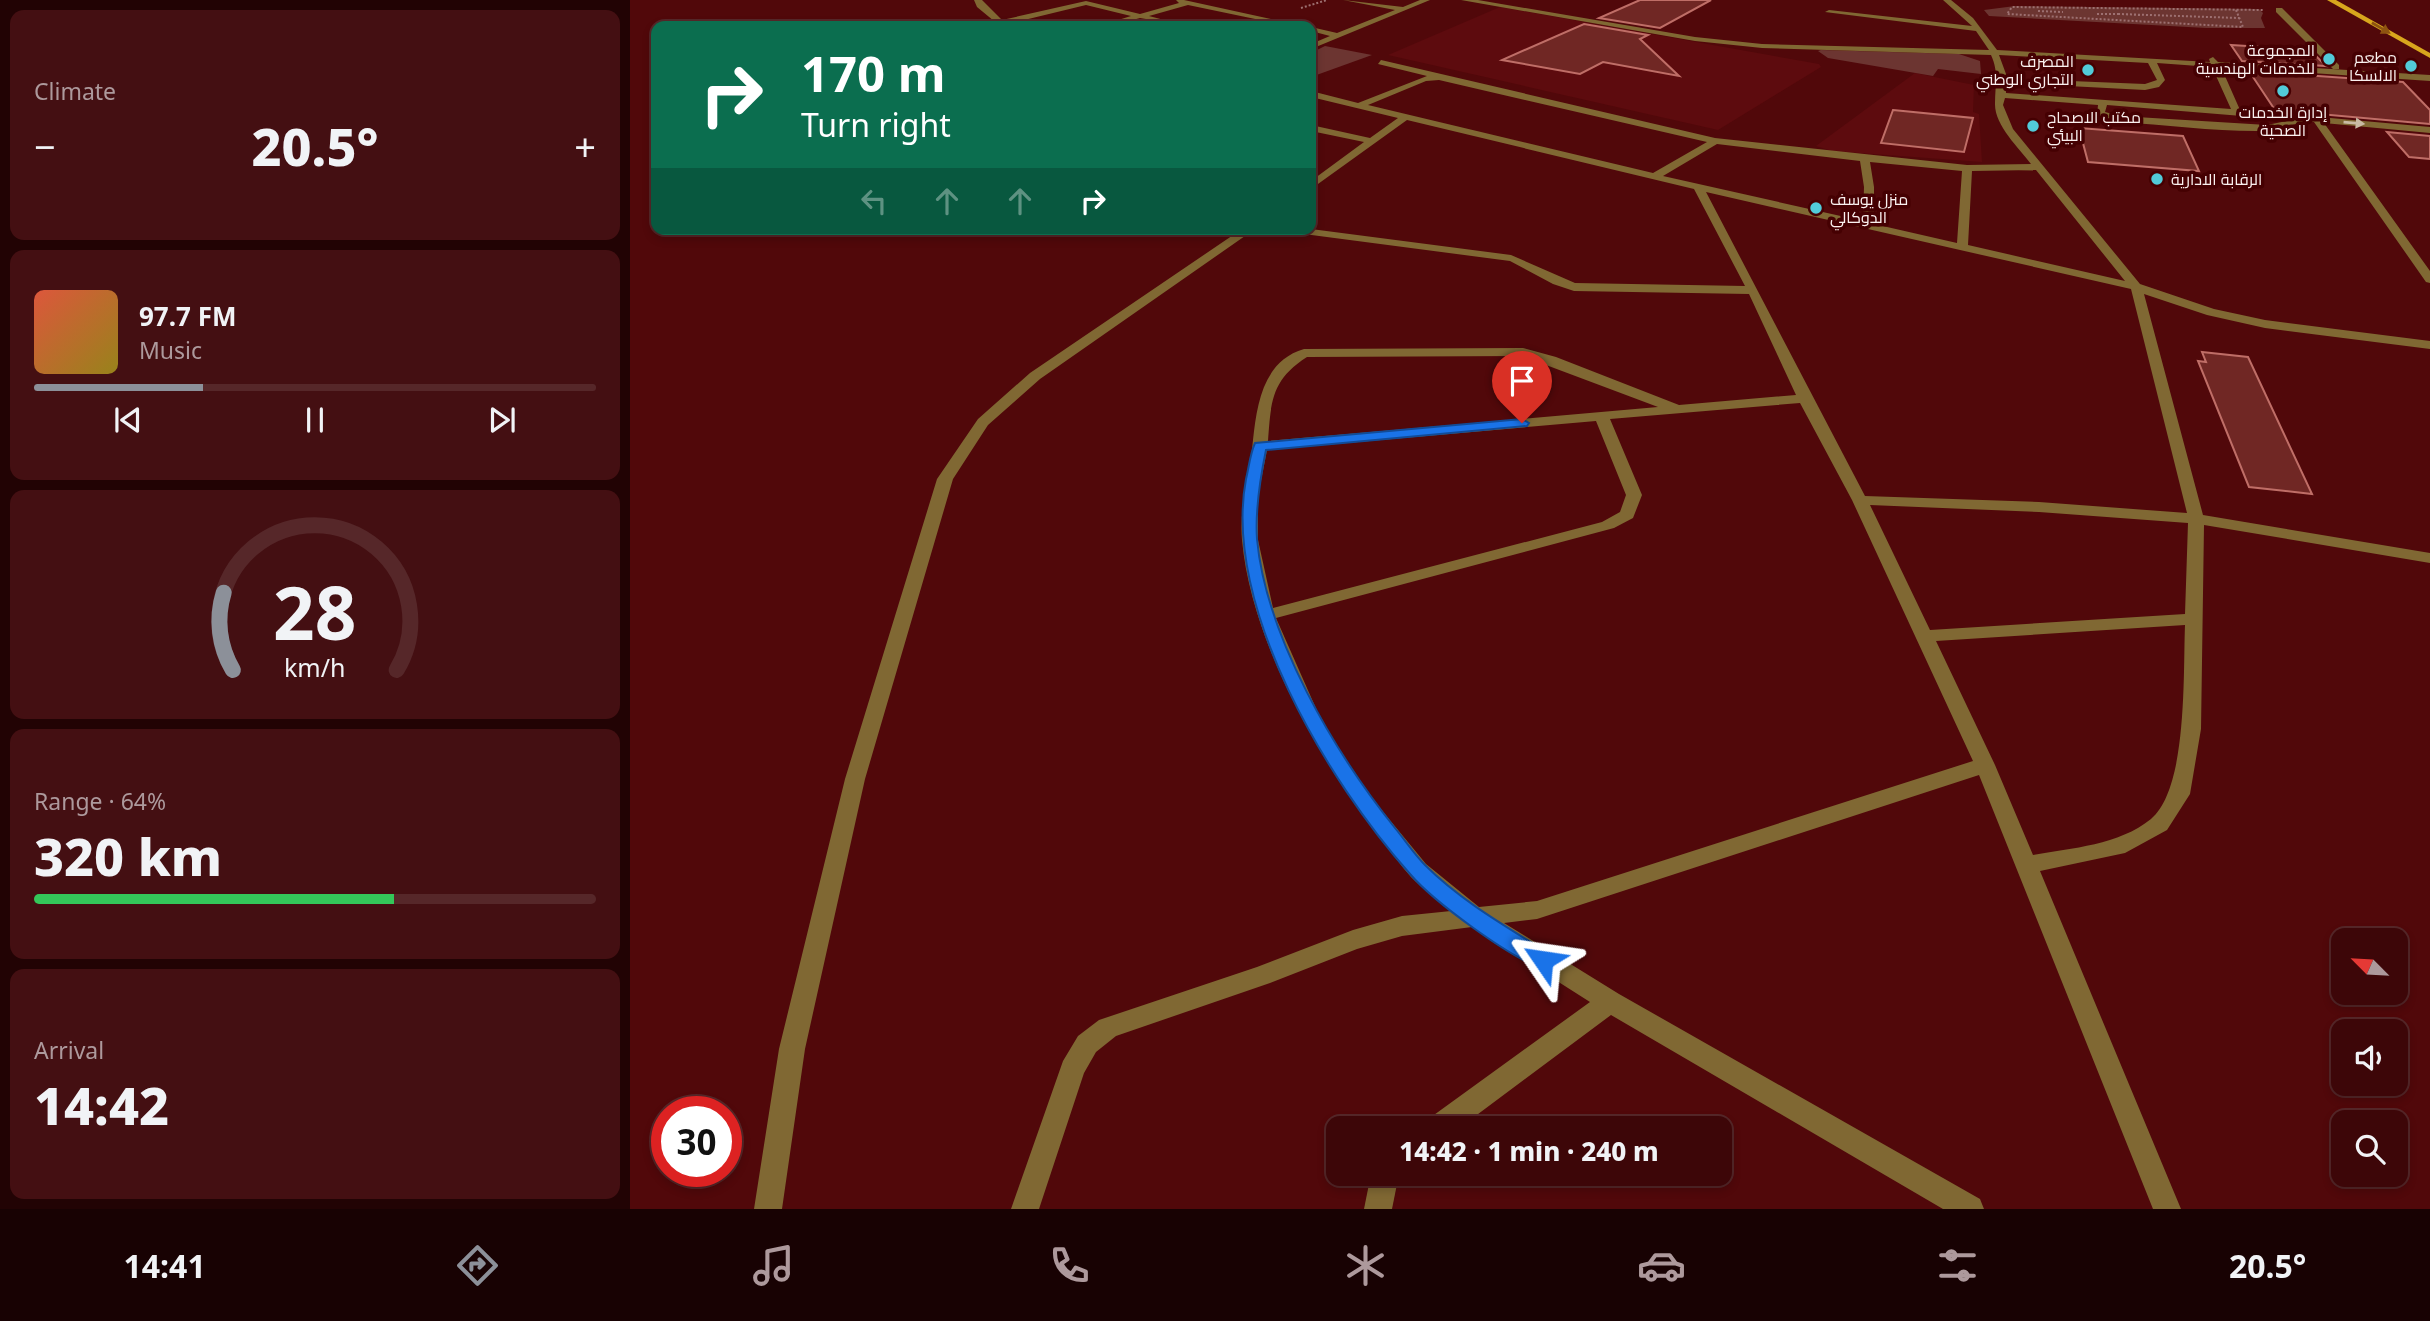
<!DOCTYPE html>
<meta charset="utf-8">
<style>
:root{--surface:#3d0608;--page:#440f12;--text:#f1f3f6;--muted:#ad999c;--line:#562729;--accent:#8c9099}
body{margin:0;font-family:"Noto Sans",Cairo,sans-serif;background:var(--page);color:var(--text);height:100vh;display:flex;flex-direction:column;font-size:26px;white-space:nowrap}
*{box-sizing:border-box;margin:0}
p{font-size:23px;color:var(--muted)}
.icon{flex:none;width:38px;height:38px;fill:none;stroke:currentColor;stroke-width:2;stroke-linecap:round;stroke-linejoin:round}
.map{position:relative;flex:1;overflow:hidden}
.sheet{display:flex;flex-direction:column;gap:10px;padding:10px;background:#220304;width:630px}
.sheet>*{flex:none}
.top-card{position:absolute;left:21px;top:21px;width:665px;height:214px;border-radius:14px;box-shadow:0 4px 10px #0003,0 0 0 2px var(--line);background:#0b6e4f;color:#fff;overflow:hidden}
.needle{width:46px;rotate:294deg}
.controls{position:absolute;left:1701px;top:928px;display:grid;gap:14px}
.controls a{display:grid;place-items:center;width:77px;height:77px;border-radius:14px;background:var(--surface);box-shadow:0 4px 10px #0003,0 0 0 2px var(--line);font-size:35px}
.speed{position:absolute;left:21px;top:1096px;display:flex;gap:14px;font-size:35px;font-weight:700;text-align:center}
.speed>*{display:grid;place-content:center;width:91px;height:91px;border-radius:50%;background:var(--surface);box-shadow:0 4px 10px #0003,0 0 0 2px var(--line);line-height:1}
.speed .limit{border:10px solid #d22;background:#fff;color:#111}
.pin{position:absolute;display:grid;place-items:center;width:60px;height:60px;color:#fff;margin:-72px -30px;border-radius:50% 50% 50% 0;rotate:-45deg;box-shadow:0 0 7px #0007}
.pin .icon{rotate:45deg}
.me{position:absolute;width:77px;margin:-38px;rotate:302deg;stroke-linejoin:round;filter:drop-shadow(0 0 5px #0008)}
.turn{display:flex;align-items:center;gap:24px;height:147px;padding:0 35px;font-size:32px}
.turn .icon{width:91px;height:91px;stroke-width:2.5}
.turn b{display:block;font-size:49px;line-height:60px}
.lanes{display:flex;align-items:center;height:66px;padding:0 35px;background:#0003;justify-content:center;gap:35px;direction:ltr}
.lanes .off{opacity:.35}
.big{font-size:52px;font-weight:800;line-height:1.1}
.sheet .widget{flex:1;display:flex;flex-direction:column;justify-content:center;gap:10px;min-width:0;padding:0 24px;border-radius:14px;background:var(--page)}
.sheet .dial{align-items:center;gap:0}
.dial svg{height:182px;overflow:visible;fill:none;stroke:var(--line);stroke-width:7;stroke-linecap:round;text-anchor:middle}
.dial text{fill:var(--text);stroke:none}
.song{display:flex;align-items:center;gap:21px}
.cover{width:84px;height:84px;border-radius:10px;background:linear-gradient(135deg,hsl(10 70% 55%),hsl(50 70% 35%))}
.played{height:7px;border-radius:4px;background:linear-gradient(90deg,var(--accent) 30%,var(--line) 30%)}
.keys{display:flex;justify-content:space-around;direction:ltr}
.heat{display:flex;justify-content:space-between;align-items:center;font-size:38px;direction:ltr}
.charge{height:10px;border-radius:5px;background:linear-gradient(90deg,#34c759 64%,var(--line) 0)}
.trip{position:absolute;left:696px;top:1116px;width:406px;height:70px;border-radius:14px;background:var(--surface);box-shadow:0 4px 10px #0003,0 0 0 2px var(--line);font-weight:800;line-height:70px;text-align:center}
.menu{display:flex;height:112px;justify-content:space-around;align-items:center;background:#180203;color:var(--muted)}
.menu .icon{width:49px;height:49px}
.menu .selected{color:var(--accent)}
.menu b{font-size:32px;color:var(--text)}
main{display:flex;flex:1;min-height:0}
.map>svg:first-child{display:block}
.built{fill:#5d0b0e}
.green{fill:#6c3531}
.building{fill:#702724;stroke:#bf6e67;stroke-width:2}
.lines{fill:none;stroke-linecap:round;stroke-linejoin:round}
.path{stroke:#9d7071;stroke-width:2;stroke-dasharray:2 2;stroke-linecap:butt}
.minor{fill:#806833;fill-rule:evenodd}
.major{fill:#d8a61d;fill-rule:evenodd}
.oneway{fill:#8e5310}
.oneway2{fill:#c9baa4}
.route{fill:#1a73e8;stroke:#114b97;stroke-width:2}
.poi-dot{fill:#52cbd9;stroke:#450002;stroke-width:2.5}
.labels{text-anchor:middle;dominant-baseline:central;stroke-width:7;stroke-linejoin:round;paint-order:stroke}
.far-poi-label{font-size:16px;fill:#faf0ef;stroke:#450002;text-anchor:end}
</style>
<main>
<section class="sheet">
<div class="widget"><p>Climate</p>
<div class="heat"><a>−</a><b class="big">20.5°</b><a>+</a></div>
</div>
<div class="widget">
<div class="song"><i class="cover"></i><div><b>97.7 FM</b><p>Music</p></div></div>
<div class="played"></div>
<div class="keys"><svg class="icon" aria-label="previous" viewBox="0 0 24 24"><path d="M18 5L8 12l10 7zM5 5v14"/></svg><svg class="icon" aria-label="pause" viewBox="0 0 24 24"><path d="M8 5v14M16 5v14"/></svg><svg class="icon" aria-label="next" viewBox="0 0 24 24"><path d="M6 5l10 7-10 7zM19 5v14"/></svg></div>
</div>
<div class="widget dial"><svg viewBox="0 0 100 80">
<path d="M14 69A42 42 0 1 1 86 69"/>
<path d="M14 69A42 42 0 0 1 10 35" stroke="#8c9099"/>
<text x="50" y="56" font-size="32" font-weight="700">28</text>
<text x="50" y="72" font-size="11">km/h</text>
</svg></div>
<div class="widget"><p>Range · 64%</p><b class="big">320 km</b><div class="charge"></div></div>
<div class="widget"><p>Arrival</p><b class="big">14:42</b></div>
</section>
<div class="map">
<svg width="1800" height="1209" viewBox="0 0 1800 1209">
<rect width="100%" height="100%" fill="#51080a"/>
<g class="built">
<path d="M870,7l319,57 2,3 -103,63 -330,-75z"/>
<path d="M1285,73l59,12 -1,27 6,2 3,48 -150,-11 -16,-5z"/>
</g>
<g class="green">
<path d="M1385,6l244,3 4,4 -2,5 4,10h-59l-217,-12 -5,-6z"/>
<path d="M695,46l47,9 -61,22v-24z"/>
<path d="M1191,50l138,4 21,7 1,13 -43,-5 -5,7 -105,-18 -10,-7z"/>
</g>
<g class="building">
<path d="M1010,0h71l-51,28 -61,-10z"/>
<path d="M954,24l64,11 -8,4 39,37 -76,-14 -23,12 -78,-14z"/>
<path d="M1601,45l79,5 16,16 -84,-5z"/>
<path d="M1619,71l154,11 27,28v14l-155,-14z"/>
<path d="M1263,110l80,8 -9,34 -83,-9z"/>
<path d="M1449,128l104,8 16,35 -111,-9z"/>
<path d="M1757,132l43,4v23l-21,-2z"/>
<path d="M1572,352l46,5 64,137 -63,-7 -51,-126 8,1z"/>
</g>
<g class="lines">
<g class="path">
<path d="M671,8l26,-8"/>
<path d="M1606,10l7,17 -236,-13 5,-7 251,3"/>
<path d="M1408,11l25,1"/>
<path d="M1467,14h22"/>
<path d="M1510,15l-21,-1 120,4"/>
</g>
<g class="minor">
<path d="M344,0h8l20,20 84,-19 54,13 39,-11 -3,-3h8l119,26h-14l-101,-21 -39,11 38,10 -47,-8 -29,8h-12l32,-10 -45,-11 -86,21 -23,-19z"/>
<path d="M713,0l60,7 17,-7h10l-119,49v-5l19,-8 -19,-5v-4l26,6 58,-23z"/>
<path d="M831,0h17l217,37 67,7 227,6 -13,-19 -151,-19 4,-2 143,16 -29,-26h8l22,18 24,32 213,12 -1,-3 4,-2 5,5 212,13v6l-209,-14 19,43 190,17v6l-106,-10 106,148v12l-4,-1 -112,-160c-16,-2 -31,8 -48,9 -48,1 -99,-6 -147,-9l-22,-7 1,-10 -93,-7 -2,7 10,24 127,155 74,25 51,11 165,21v8l-165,-21 -58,-13 -63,-21 59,221 227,38v10l-226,-38 -3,204 -11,65 -23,36 -42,23 -85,18 141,338h-28l-174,-434 -442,144 -33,4 115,71 361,205 4,10h-41l-332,-194 -153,114h-35l4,-9 163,-118 -118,-75 -70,9 -45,13 -87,34 -154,53 -20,16 -12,21 -45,136h-28l52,-148 15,-25 21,-16 158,-53 96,-37 49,-14 49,-5c-13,-12 -28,-22 -40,-34 -11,-12 -20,-26 -30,-38 -62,-79 -130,-198 -139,-299 -3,-35 8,-66 11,-100 4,-36 10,-79 51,-91l219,-1 33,9 123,48 117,-10 -47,-101 -175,-3 -21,-7 -43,-23 -229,-30 -1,-2h31l200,26 64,28 170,3 -51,-97 -287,-69 -96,69v-8l53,-39 -53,-11v-6l59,13 28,-20 -87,-21v-6l47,12 69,-27 -49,-12 3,-4 334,78 252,27 64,-1c-12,-16 -37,-39 -36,-61 0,-18 4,-31 -4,-48l-229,-7 -67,-7zM1369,55l149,8 9,17 -12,4 -99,-4 3,5 96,5 14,-3 6,-7 -8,-17 55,4 19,42 -225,-16v-19zM809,80l268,62 -54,31 -285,-68 58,-24zM1477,105l185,15 -25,5 -147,-9 -15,-4zM1087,144l143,17 4,26 -1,34 -200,-45zM1240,162l92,9 -5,72 -83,-19v-37zM1406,170l89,111 -157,-36 4,-74zM1076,192l425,97 56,224 -148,-11 -174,-6zM892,356l136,51 -390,34c3,-39 3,-61 39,-84zM1170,403l52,97 121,261 -436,140 -58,6 -53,-43 -65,-79 -39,-63 -46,-104 338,-90 19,-10 9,-23 -32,-76zM966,421l30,74 -6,17 -18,10 -329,86 -15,-68v-44l9,-46zM1240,505l169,7 149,11 -3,91 -255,16zM1555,625c-2,47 3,163 -34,194 -32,26 -79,29 -118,36l-38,-90 -59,-124z"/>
<path d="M1646,8h6l57,57v4h-6l-57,-57z"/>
<path d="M612,229h13l-215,150 -52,46 -35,54 -88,300 -60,270 -23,160h-28l25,-160 66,-270 92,-300 41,-60 52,-46z"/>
<path d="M741,1174h28l-7,35h-28z"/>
</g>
<path class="major" d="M1697,0h9l94,53v5z"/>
</g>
<defs><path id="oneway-solid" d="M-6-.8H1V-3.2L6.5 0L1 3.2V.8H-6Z" transform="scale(1.75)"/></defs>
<use class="oneway" href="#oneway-solid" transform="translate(1751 28) rotate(30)"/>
<use class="oneway2" href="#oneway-solid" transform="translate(1724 123) rotate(5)"/>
<path class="route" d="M892,419l7,4 -2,3 -261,24c-6,29 -11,59 -9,89 9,98 78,214 138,289 10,12 19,26 30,37 36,36 82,62 125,89l4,6 -4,7 -7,2c-34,-12 -109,-67 -133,-95 -82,-92 -188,-268 -164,-395 3,-12 4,-25 9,-36z"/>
<g class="poi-dot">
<circle cx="1699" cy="59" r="7"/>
<circle cx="1781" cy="66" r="7"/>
<circle cx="1458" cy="70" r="7"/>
<circle cx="1653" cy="91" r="7"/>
<circle cx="1403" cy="126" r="7"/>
<circle cx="1527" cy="179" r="7"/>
<circle cx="1186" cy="208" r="7"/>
</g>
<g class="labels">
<g class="far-poi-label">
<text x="1685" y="50">المجموعة<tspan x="1685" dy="18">للخدمات الهندسية</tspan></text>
<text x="1767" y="57">مطعم<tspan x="1767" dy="18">الالسكا</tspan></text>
<text x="1444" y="61">المصرف<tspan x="1444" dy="18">التجاري الوطني</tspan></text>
<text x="1653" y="112" text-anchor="middle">إدارة الخدمات<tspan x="1653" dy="18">الصحية</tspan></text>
<text x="1417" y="117" text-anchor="start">مكتب الاصحاح<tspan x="1417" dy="18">البيئي</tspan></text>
<text x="1541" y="179" text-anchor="start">الرقابة الادارية</text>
<text x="1200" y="199" text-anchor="start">منزل يوسف<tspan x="1200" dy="18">الدوكالي</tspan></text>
</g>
</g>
</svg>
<div class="controls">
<a><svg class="needle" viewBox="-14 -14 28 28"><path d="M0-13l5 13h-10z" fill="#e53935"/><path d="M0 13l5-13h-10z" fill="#ad999c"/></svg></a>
<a><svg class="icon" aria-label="sound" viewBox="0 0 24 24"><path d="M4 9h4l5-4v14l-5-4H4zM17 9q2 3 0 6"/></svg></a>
<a><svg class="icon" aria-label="search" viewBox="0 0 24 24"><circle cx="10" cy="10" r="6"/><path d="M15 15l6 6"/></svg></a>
</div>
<div class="speed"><div class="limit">30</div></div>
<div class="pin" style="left:892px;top:423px;background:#d93025"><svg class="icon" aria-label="arrive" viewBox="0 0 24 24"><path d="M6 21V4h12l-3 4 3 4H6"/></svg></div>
<svg class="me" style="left:913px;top:960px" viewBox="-20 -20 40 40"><path d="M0-17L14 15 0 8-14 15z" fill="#1a73e8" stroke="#fff" stroke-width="4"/></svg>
<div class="trip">14:42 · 1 min · 240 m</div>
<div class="top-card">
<div class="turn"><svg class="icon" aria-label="right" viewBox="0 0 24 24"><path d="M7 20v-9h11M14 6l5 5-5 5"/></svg><div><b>170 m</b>Turn right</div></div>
<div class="lanes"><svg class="icon off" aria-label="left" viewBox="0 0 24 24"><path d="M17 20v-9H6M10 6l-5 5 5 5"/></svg><svg class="icon off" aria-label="ahead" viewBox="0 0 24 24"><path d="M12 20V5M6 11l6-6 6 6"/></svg><svg class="icon off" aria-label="ahead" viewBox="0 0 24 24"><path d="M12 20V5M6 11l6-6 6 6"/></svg><svg class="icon" aria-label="right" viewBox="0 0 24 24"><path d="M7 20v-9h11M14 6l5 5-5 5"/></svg></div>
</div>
</div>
</main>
<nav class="menu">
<b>14:41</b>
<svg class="icon selected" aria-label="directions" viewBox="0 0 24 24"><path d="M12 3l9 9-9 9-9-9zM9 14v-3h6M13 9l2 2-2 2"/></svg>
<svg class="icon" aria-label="music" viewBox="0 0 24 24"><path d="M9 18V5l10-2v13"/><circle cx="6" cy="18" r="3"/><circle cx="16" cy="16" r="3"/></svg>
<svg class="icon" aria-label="phone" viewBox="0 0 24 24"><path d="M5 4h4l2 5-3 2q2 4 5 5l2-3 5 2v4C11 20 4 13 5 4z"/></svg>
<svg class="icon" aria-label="climate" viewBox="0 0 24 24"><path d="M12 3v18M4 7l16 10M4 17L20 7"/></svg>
<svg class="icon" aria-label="car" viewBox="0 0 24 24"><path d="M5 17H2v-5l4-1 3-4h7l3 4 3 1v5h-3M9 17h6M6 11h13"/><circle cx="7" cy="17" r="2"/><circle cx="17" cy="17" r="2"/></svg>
<svg class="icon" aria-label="filters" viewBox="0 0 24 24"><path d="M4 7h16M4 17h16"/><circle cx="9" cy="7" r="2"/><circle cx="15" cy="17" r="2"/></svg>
<b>20.5°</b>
</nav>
